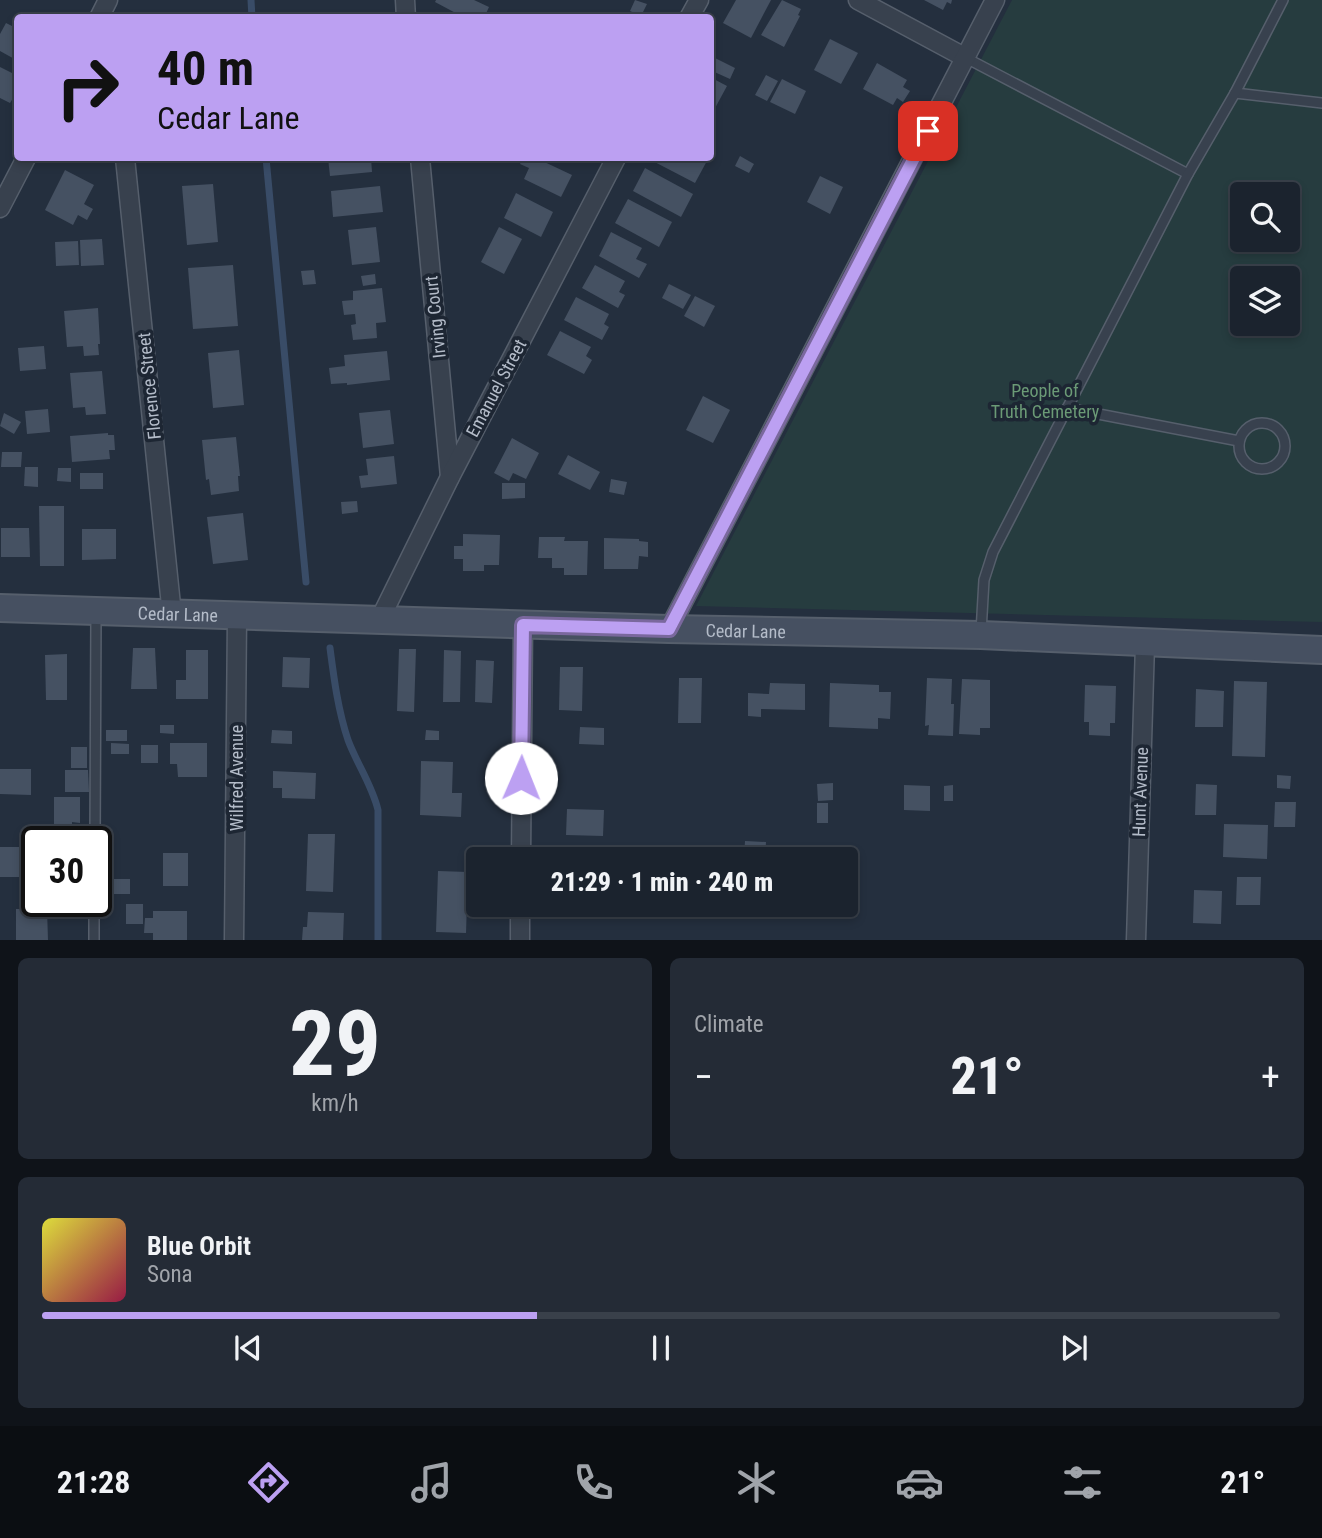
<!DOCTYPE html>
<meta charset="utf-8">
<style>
:root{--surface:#1b232e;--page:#242b36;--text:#f1f3f6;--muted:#a0a4aa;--line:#39404a;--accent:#bca0f2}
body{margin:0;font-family:"Roboto Condensed",sans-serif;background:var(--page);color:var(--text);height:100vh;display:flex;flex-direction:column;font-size:26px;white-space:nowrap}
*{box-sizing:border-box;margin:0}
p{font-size:23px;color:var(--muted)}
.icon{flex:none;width:38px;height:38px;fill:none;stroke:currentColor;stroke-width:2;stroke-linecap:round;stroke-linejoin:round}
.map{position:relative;height:940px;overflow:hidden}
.sheet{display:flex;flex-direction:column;gap:18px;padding:18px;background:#0f1319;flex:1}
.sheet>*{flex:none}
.hud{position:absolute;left:14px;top:14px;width:700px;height:147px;border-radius:7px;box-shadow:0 4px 10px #0003,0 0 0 2px var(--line);background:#bca0f2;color:#111;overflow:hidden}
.buttons{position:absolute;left:1230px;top:182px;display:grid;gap:14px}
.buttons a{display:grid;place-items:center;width:70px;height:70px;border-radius:7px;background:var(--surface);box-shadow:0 4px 10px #0003,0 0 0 2px var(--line);font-size:35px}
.speed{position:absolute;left:21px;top:826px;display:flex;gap:14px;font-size:35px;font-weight:700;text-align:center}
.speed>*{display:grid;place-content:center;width:91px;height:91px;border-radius:50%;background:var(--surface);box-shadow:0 4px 10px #0003,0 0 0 2px var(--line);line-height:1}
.speed .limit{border:4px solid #111;border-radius:10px;background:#fff;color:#111}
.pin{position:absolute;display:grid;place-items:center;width:60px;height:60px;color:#fff;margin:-30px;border-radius:14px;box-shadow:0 4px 10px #0006}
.me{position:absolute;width:77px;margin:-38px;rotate:1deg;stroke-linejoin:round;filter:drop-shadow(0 0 5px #0008)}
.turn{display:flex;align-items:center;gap:24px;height:147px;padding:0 28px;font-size:32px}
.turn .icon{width:91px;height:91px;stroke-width:2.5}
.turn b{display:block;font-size:49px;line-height:60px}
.big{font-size:52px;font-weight:800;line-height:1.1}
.sheet .tile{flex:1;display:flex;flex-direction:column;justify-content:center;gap:10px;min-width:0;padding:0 24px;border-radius:10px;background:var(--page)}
.sheet .dial{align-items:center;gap:0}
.dial b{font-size:91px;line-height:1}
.song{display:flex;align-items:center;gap:21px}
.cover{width:84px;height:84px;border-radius:10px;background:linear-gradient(135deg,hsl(60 70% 55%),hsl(340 70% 35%))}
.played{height:7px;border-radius:4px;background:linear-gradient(90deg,var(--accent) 40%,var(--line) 40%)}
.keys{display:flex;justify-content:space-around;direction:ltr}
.heat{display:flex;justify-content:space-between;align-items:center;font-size:38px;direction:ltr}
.sheet .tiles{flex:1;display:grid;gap:18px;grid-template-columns:1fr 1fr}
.tile:last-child{grid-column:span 2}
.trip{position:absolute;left:466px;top:847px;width:392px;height:70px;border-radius:7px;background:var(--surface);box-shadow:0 4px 10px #0003,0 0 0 2px var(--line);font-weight:800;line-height:70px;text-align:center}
.dock{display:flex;height:112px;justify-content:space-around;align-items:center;background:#0b0e12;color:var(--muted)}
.dock .icon{width:49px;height:49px}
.dock .active{color:var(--accent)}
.dock b{font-size:32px;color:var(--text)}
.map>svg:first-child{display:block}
.green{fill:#263c3f;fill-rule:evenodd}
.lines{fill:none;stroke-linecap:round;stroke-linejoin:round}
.stream{stroke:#394c67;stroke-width:7}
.building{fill:#455162}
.lane-casing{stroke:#565f6c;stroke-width:12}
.street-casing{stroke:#565f6c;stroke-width:21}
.secondary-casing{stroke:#565f6c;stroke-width:30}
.lane{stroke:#38414e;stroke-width:9}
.street{stroke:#38414e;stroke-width:18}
.secondary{stroke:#465061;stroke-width:26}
.route-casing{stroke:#7a689d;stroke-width:18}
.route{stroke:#bca0f2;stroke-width:12}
.labels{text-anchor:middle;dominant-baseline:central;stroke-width:7;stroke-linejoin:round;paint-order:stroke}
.street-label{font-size:18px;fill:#b4bcc9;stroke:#1d2633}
.park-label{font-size:18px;fill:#6b9a76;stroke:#1d2633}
</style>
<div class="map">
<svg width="1322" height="940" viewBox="0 0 1322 940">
<rect width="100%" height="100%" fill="#242f3e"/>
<path class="green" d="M1012,0h310v622l-626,-16zM1242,194h46v46h-46zM1242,278h46v46h-46z"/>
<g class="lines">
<g class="stream">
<path d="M251,0l1,18"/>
<path d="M266,158l40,424"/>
<path d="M330,648c4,31 8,62 18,92 9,24 24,45 30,70v130"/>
</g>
</g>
<g class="building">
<path d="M436,0h38l15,7 -5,11h-19l-30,-16z"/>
<path d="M635,0l12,4 -6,12 -11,-5z"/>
<path d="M736,0h35l-20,38 -28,-15z"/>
<path d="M782,0l19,9 -3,6 2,1 -16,31 -23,-12z"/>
<path d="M924,0h28l-1,4 -4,-2 -4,8z"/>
<path d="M6,23l12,6v32l-18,-10v-17z"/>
<path d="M830,39l28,14 -17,31 -27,-14z"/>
<path d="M713,57l22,11 -5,11 -20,-9z"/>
<path d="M877,63l30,17 -4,7 7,4 -7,11 -6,-4 -4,7 -30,-16z"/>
<path d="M0,67l18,9v14l-8,13 -10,-5z"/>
<path d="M766,75l12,6 -11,20 -12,-6z"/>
<path d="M710,77l17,9 -13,24 -4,-3z"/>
<path d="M782,79l24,12 -11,23 -25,-12z"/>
<path d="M740,156l14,8 -5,9 -14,-7z"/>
<path d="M328,158h43l1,14 -42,4z"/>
<path d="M523,158h13l36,17 -11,22 -37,-18 5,-11 -9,-4z"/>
<path d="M647,158h58l3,1 -13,24z"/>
<path d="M645,168l48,26 -12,23 -48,-26z"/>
<path d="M65,170l29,15 -10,19 9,5 -6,11 -9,-5 -5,10 -28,-15z"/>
<path d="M820,176l23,11 -13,27 -23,-12z"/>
<path d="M213,184l5,58 -31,3 -5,-59z"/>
<path d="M380,186l3,26 -50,5 -2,-26z"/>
<path d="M516,193l37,19 -12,25 -37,-19z"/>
<path d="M628,199l44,23 -13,25 -44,-24z"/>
<path d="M376,227l4,35 -28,3 -4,-35z"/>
<path d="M499,227l23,12 -18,35 -23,-12z"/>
<path d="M611,232l31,16 -6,11 11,5 -8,14 -40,-22z"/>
<path d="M102,239l2,26 -23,1 -1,-26z"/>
<path d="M78,241l1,24 -23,1 -1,-24z"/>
<path d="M233,265l5,61 -45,3 -5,-61z"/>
<path d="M595,265l30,16 -6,11 6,3 -7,13 -36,-20z"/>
<path d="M314,270l2,14 -13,1 -2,-14z"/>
<path d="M375,274l1,10 -13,2 -2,-10z"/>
<path d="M669,284l22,11 -8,14 -21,-11z"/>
<path d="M382,288l4,34 -10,1 1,15 -24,2 -2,-15 5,-1 -1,-10 -11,1 -2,-14 11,-1v-9z"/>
<path d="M695,296l20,10 -11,21 -20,-11z"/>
<path d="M576,297l33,17 -5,10 5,3 -7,13 -38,-20z"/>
<path d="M98,308l2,36h-2l1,11 -15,1 -1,-10 -16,1 -3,-36z"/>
<path d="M560,331l31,16 -5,9 6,4 -8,14 -37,-19z"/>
<path d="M44,346l2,23 -26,2 -2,-23z"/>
<path d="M239,350l5,55 -31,3 -5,-55z"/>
<path d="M387,351l3,29 -43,5v-2l-16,1 -2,-16 16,-2 -1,-11z"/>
<path d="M102,371l4,43 -20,1 -1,-8 -12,1 -3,-35z"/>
<path d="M703,396l27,14 -17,33 -27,-13z"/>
<path d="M48,409l2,23 -23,2 -2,-23z"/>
<path d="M390,410l4,34 -31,4 -4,-35z"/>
<path d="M4,413l17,9 -7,12 -14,-8z"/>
<path d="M108,433v2h6l1,15h-6l1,9 -38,3 -2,-26z"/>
<path d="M236,437l4,39h-2l1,15 -28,4 -2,-16 -3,1 -4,-40z"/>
<path d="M512,438l27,15 -13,26 -13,-6 -4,8 -15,-8z"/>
<path d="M2,452h20l-1,15h-20z"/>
<path d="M568,455l32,17 -10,18 -32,-16z"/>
<path d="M394,456l3,28 -36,4 -2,-12 9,-1 -2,-16z"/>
<path d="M25,467h13v20l-14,-1z"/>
<path d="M58,468h13v14l-14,-1z"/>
<rect x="80" y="473" width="23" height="16"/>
<path d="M611,479l16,3 -3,13 -15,-3z"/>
<path d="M502,483h23v15l-23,1z"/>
<path d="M357,501l1,11 -16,2 -1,-12z"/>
<path d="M39,506h25v60h-24z"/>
<path d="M243,513l5,47 -35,4 -6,-47z"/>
<path d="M1,528h28l1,29h-29z"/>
<path d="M82,529h34v30l-34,1z"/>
<path d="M463,534l37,1 -1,30h-15v6h-21v-12h-9v-13h9z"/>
<path d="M539,537h26l-1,4h24l-1,34h-23v-7h-12v-10h-14z"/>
<path d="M604,538l35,1v2l9,1v15l-9,-1 -1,13h-34z"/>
<path d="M133,648h22l2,41h-26z"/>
<path d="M399,649h17l-2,63 -17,-1z"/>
<path d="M186,650h22v49h-32v-19h10z"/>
<path d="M444,650l17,1 -1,51h-17z"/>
<path d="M67,654v46h-21l-1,-45z"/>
<path d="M283,657l27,1 -1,30 -27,-1z"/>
<path d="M476,660l18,1 -2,42 -17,-1z"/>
<path d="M560,667h23l-1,44 -23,-1z"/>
<path d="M679,678h23l-1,45h-23z"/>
<path d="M927,678l25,1 -1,25h3l-1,32 -25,-1 1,-10 -4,1z"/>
<path d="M962,679l28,1v48h-10v7l-21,-1z"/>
<path d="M1234,681l33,1 -2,75 -33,-1z"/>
<path d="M770,683l35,1v26l-44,-1v8l-13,-1v-23l21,1z"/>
<path d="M830,683l49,2v7h12l-1,27 -12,-1v11l-49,-2z"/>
<path d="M1085,685l31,1 -1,37h-5v13l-21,-1v-13h-5z"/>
<path d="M1196,689l28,2 -1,36h-28z"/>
<path d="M160,725h14v9l-14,-1z"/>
<path d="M580,727l24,1v17l-25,-1z"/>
<rect x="106" y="730" width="21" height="11"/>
<path d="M272,730l20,1v13l-21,-1z"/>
<path d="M426,730l13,1v9h-14z"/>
<path d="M111,743l18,1v10h-18z"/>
<path d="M170,743h37v34h-29l-1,-13h-7z"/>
<rect x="141" y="745" width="17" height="18"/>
<rect x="71" y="747" width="16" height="21"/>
<path d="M421,761l32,1 -1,31h10l-1,24 -41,-2z"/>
<path d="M0,769h31v26l-31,-1z"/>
<path d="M65,770h23l1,22h-24z"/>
<path d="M273,771l43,2 -1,26 -33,-1v-10h-9z"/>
<path d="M1277,775l14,1 -1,13 -13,-1z"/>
<path d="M833,783v17l-15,1 -1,-17z"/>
<path d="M1196,784l21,1 -1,30h-21z"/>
<path d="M904,785l26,1v25l-26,-1z"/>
<path d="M953,785v16h-9v-15z"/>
<path d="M54,797h26v26l-8,-1v7h-18z"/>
<path d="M1275,802h21l-1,25h-21z"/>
<rect x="817" y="803" width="11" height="20"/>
<path d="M567,809l37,1 -1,26 -37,-1z"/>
<path d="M1224,824l44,1 -1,34 -44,-2z"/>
<path d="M308,834h27l-2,58 -27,-1z"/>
<path d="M745,841l21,1 -1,17 -21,-1z"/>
<path d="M0,847h25v7h12v15h-12v8h-25z"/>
<rect x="163" y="853" width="25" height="33"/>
<path d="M569,854l34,2v3h-34z"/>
<path d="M438,871l30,1 -2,61 -30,-1z"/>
<path d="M1237,877h24l-1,28h-24z"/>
<rect x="109" y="879" width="21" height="15"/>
<path d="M1194,890l28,1 -1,33 -28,-1z"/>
<rect x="126" y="904" width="17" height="20"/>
<path d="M16,909h31l1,31h-32z"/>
<path d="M153,911h34v29h-34v-7h-9l1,-15h8z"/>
<path d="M308,912l36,1 -1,27h-41l1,-13h4z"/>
</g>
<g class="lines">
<defs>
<g id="lane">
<path d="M966,58l222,116"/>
<path d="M1235,93l87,10"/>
<path d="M1067,408l172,33"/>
<circle cx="1262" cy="446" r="23"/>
<path d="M981,632l3,-52 9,-28 195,-378 47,-81 48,-93"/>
<path d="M95,842l1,-229"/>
<path d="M94,940v-39"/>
</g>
<g id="street">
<path d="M405,0l1,18"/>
<path d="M858,0l108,58"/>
<path d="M99,18l9,-18"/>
<path d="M689,18l10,-18"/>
<path d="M125,158l47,457"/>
<path d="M420,158l30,319"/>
<path d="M0,208l26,-50"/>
<path d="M379,621l71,-144 166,-319"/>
<path d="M669,629l326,-629"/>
<path d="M521,859l2,-234"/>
<path d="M234,940l3,-323"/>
<path d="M520,940v-35"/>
<path d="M1136,940l9,-296"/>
</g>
<g id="secondary">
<path id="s1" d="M0,608l669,21 312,6 341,15"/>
</g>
</defs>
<use href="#lane" class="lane-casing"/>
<use href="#street" class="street-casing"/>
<use href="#secondary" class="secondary-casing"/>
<use href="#lane" class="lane"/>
<use href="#street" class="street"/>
<use href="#secondary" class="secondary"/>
</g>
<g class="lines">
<defs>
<path id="route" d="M521,778l2,-153 146,4 259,-498"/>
</defs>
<use href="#route" class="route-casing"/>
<use href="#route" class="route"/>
</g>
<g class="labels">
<g class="street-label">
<text transform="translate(435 317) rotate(-96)">Irving Court</text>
<text transform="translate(149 386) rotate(-96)">Florence Street</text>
<text transform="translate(496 388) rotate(-62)">Emanuel Street</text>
<text stroke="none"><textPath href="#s1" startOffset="178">Cedar Lane</textPath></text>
<text stroke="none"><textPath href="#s1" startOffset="746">Cedar Lane</textPath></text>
<text transform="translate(236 778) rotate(-90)">Wilfred Avenue</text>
<text transform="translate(1140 792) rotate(-88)">Hunt Avenue</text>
</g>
<g class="park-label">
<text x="1045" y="390">People of<tspan x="1045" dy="21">Truth Cemetery</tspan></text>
</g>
</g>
</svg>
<div class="buttons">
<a><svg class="icon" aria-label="search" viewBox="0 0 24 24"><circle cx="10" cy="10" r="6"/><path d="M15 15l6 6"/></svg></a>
<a><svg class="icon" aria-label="layers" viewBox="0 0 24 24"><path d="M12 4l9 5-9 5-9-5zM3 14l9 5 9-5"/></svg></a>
</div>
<div class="speed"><div class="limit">30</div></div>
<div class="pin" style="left:928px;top:131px;background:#d93025"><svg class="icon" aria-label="arrive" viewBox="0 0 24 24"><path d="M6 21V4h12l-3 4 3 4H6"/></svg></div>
<svg class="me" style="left:521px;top:778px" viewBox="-20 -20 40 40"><circle r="19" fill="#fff"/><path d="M0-13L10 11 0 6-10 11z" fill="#bca0f2"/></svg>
<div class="trip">21:29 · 1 min · 240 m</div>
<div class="hud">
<div class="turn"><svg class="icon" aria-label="right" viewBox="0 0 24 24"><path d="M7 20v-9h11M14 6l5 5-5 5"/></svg><div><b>40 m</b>Cedar Lane</div></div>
</div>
</div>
<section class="sheet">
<div class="tiles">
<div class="tile dial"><b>29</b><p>km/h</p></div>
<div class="tile"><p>Climate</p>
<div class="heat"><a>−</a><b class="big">21°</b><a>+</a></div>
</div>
<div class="tile">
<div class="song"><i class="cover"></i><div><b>Blue Orbit</b><p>Sona</p></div></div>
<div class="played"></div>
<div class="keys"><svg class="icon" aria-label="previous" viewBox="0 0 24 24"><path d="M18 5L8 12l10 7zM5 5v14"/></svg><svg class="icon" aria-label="pause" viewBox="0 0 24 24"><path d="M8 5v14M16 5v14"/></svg><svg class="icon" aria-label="next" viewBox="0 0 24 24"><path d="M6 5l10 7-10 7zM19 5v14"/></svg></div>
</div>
</div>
</section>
<nav class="dock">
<b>21:28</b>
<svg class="icon active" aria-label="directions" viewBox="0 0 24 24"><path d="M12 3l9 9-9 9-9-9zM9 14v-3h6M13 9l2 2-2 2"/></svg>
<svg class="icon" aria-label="music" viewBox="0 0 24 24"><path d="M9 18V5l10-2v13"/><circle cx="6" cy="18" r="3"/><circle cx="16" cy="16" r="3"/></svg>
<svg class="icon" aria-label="phone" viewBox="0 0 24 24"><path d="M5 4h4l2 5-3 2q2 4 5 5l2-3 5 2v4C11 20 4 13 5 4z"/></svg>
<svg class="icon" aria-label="climate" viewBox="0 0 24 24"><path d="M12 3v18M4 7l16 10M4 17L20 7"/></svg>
<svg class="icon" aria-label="car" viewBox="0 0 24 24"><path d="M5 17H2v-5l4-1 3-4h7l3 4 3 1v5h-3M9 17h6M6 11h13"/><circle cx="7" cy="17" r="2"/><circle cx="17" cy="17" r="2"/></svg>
<svg class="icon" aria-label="filters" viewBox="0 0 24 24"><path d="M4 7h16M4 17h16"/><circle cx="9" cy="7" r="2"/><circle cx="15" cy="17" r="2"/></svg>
<b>21°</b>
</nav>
